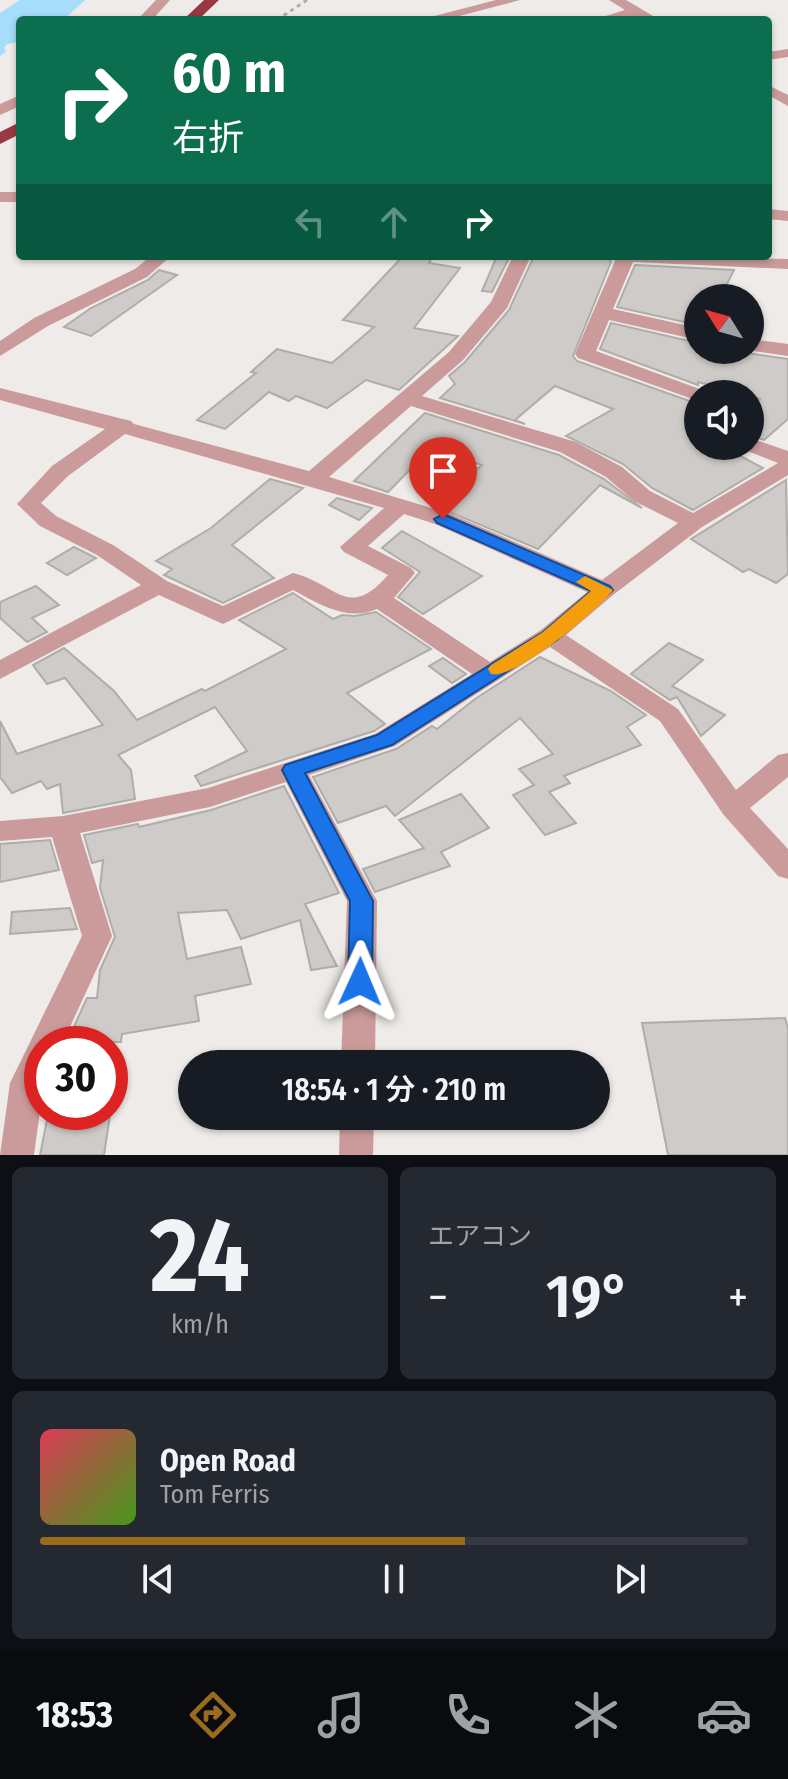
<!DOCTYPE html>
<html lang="ja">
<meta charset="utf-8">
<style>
:root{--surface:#171b24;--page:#242831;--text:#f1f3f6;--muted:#9ea1a6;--line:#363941;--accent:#9a6b1d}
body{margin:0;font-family:"Fira Sans Condensed","Noto Sans JP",sans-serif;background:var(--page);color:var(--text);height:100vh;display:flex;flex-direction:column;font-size:30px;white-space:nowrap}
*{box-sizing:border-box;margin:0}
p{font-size:26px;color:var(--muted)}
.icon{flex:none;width:44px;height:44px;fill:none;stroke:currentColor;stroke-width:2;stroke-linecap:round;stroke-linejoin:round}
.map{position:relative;height:1155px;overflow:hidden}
.sheet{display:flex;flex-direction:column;gap:12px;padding:12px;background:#0d0f14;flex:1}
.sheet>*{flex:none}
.top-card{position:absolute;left:16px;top:16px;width:756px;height:244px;border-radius:8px;box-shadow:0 2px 6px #0004;background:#0b6e4f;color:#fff;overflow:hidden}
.needle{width:52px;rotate:307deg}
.controls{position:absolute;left:684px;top:284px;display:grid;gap:16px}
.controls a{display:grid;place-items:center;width:80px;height:80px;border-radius:50%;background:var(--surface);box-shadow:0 2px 6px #0004;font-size:40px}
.speed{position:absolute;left:24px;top:1026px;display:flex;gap:16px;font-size:40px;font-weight:700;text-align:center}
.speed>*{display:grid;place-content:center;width:104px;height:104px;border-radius:50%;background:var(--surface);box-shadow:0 2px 6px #0004;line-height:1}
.speed .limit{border:12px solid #d22;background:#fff;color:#111}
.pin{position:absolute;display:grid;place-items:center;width:68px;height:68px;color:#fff;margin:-82px -34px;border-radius:50% 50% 50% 0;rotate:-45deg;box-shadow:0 0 8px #0007}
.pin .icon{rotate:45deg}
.me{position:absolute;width:88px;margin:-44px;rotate:1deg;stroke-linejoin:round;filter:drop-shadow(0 0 6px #0008)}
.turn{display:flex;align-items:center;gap:28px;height:168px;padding:0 24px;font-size:36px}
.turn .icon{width:104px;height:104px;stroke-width:2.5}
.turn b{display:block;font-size:56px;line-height:68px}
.lanes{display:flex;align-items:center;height:76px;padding:0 24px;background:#0003;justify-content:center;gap:40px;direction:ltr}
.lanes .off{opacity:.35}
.big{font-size:60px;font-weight:600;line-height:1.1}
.sheet .widget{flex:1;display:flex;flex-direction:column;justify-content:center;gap:12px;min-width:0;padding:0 28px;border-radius:12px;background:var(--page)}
.sheet .dial{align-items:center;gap:0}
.dial b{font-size:104px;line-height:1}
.song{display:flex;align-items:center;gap:24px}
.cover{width:96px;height:96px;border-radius:12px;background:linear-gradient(135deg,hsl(350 70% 55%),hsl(100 70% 35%))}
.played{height:8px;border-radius:4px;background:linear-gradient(90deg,var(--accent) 60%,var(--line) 60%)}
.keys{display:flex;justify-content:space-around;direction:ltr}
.heat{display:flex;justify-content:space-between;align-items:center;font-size:44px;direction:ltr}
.sheet .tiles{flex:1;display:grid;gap:12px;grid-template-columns:1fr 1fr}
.widget:last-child{grid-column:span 2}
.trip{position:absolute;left:178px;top:1050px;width:432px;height:80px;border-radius:40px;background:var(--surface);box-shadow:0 2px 6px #0004;font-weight:600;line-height:80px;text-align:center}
.tab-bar{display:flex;height:128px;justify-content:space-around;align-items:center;background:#090b0e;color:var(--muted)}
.tab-bar .icon{width:56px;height:56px}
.tab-bar .selected{color:var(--accent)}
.tab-bar b{font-size:36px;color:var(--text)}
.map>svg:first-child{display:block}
.water{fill:#a6ddfa}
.building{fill:#cecbc8;stroke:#afadaa;stroke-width:2}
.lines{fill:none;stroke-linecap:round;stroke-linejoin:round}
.path{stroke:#b0aeab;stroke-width:3;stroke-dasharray:4 4;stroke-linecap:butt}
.minor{fill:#cb9b9b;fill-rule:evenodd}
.highway{fill:#993841;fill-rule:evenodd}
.route{fill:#1a73e8;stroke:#114b97;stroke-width:2}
.slow{fill:#f59e0b}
</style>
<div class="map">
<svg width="788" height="1155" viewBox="0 0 788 1155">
<rect width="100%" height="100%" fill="#eeebe8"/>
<path class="water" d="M20,0h65l-22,20h-43v22l-13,2 -3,4 2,4 -6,4v-43z"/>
<g class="building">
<path d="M403,256h30l-4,7 31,5 -46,60 44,8 -59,54 -33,-10 -39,28 -31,-12 -7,5 -20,-9 -44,37 -28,-9 59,-47 -5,-1 26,-23 55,14 42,-36 -31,-7z"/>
<path d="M497,256h13l-18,36 -10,-1z"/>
<path d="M534,256l73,1 4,5 -38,94 4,5 121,43v42h24l41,22 -70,42 -41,-22 -29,-24 -57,-28 47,-27 -58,-23 -40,34 10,4 -85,-26 15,-14 -6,-8 16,-14 44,-52z"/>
<path d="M635,265l99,5 -14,28h-22v27l-81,-18z"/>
<path d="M159,270l18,5 -86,61 -27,-9 27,-19 57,-28z"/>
<path d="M611,323l87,20v7h45l3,3 42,6v60l-24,21 -14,-5v-24l10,-12 -62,-17v3l-98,-36z"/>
<path d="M425,413l134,42 45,24 38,29 -42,-23 -62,64 -105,-44 49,-40 -51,-17 -43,44 -34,-11z"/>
<path d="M270,479l33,9 -71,57 42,33 -51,25 -59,-28 8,-6 -16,-8 55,-33z"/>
<path d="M786,480l2,94 -12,9 -27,-14 -6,3 -52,-33z"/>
<path d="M337,498l35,10 -13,12 -30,-15z"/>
<path d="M402,531l80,45 -59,38 -25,-17 22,-25 -38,-24z"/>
<path d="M74,547l22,11 -29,17 -20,-12z"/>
<path d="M36,586l23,19 -27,13 15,14 -20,10 -27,-24v-16z"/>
<path d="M293,593l40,26 9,-4 13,1 21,-4 55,37 -84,44 38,31 -11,7 -173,55 -6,-10 52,-25 -32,-44 -97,48 13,15 4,29 -72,14 -3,-29 -13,5 -6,-8 -29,12 -12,-16v-56l17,33 86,-29 -38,-47 -18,6 -14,-19 31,-17 50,43 23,29 65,-31 3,2 81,-42 -47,-29z"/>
<path d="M669,643l34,17 -31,26 53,29 -24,21 -24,-39 -7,3 -39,-26z"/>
<path d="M540,657l71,34 35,24 -19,12 14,18 -77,31 6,7 -21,9 27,31 -31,12 -32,-40 21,-10 -15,-16 34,-15 -33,-36 -125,98 -9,-10 -48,17 -25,-46 83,-28 36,-23 5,3 38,-30z"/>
<path d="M443,658l23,16 -14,9 -23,-17z"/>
<path d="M284,786l55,107 -34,11 32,62 -26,4 -11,-50 -59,19 -14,-29 -49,3 9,46 54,-12 10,37 -56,12 4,25 -77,13 -1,8h-54l20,-44h10l3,-28 15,-33 -15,-49 3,-28 -11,3 -8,-28 54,-11 1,3 72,-17z"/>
<path d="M461,794l28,34 -48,24 9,14 -75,26 -12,-23 61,-21 -25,-28z"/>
<path d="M50,840l9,30 -59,12v-38z"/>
<path d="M70,908l7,21 -67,5 2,-22z"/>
<path d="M785,1018l3,10v127h-120l-26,-132z"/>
<path d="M48,1115h62l-6,40h-64z"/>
</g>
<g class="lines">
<path class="path" d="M277,20l30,-20"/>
<g class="minor">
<path d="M156,0h14l-18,20h-15z"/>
<path d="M496,0h24l-76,20h-25z"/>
<path d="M609,0h17l34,20h-17l-8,-4 -18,4h-24l32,-10z"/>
<path d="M788,49v8l-20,3v-8z"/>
<path d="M768,85l20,10v11l-20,-11z"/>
<path d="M20,95v11l-20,9v-11z"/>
<rect x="0" y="192" width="20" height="10"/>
<path d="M768,209l20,2v10l-20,-2z"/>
<path d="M151,256h20l-24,21 -99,49 -48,30v-15l34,-23 101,-49z"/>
<path d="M513,256h18l-24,52 -44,52 -41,36 154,46 46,25 28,24 43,22 85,-50 -36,-14 -1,-3h9v-8l38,13v24l-86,52 -89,68 -47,40 112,74 58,81 42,-35 10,-2v24l-38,31 38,41v30l-10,-3 -55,-62 -63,-93 -110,-74 -155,99 -86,29 68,126 -2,163h-34l6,-163 -61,-119 -76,25 -130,26 32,103 -50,108h-20v52l-8,59h-34l10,-72 72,-147 -30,-99 -52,4v-20l63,-5 145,-28 167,-54 97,-60 -95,-65c-30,13 -58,-5 -84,-19l-70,34 -64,-29 -159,84v-19l141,-75 -44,-30 -57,-29 -23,-22 35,-38 53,-37 -105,-29v-12l131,33 3,3 175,47 140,-119 42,-50zM411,406l149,46 46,25 28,24 44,22 -76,57 -151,-66 -122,-37zM125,434l259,74 -44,39 4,5 44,23c-40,46 -51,9 -95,-2l-70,33 -56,-25 -54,-36 -57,-29 -15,-13 27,-27zM404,514l31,10 152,68 -46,38 -51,32 -96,-64 21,-25 -4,-5 -43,-22z"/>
<path d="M609,256l179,3v10l-155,-7 -20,47 85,19v12l-89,-20 -13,31 109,40 3,3h-10v7l-120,-43 -3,-4 40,-93z"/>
<path d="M750,339l38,5v12l-42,-6h4z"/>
<path d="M340,1116h34l-1,39h-34z"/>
</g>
<g class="highway">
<path d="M204,0h15l-21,20h-15z"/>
<path d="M20,122v12l-20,10v-12z"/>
</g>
</g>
<path class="route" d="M443,514l167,72 3,4 -56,50 -165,105 -87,28 68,128 -1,81 -4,7 -8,3 -9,-3 -3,-7 2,-81 -68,-131 3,-5 92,-30 166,-103 48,-41 -154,-68 -3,-4z"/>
<path class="slow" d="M585,576l28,14c-15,20 -98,90 -122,84l-3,-5 3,-4 52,-33 48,-41 -15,-9z"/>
</svg>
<div class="controls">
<a><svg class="needle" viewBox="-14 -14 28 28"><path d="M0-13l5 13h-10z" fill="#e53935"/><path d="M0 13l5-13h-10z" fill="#9ea1a6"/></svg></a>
<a><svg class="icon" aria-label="sound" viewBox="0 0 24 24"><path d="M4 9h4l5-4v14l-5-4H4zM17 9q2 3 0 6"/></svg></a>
</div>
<div class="speed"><div class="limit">30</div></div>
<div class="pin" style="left:443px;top:519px;background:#d93025"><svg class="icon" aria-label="arrive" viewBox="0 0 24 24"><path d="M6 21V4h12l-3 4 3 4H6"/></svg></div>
<svg class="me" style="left:360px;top:982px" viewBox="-20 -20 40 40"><path d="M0-17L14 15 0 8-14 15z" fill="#1a73e8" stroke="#fff" stroke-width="4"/></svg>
<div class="trip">18:54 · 1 分 · 210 m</div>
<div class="top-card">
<div class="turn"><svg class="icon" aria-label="right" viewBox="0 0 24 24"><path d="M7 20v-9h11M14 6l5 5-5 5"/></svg><div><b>60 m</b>右折</div></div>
<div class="lanes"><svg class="icon off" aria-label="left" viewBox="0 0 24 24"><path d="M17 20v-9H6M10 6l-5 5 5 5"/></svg><svg class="icon off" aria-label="ahead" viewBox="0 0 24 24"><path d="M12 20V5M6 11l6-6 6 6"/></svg><svg class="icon" aria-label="right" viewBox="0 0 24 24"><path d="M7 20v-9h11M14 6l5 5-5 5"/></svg></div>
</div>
</div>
<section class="sheet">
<div class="tiles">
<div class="widget dial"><b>24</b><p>km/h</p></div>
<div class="widget"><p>エアコン</p>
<div class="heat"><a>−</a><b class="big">19°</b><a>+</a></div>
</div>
<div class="widget">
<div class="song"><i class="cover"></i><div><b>Open Road</b><p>Tom Ferris</p></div></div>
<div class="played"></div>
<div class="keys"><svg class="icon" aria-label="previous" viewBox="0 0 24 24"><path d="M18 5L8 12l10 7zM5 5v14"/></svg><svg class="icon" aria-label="pause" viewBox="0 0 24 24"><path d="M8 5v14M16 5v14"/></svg><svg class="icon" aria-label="next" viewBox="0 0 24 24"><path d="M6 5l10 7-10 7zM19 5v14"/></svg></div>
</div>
</div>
</section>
<nav class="tab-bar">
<b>18:53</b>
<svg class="icon selected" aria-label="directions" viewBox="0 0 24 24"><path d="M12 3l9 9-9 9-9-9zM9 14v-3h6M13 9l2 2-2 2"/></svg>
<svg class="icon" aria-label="music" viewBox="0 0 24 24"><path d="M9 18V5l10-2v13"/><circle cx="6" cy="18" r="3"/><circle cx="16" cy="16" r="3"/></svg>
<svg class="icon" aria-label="phone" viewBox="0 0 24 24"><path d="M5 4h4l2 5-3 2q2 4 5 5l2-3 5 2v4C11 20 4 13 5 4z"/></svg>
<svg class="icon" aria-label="climate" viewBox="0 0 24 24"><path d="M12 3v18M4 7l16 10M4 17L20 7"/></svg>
<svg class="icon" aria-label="car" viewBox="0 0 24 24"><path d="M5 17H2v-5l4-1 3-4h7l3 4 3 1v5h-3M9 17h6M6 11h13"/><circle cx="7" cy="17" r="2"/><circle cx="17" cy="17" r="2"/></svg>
</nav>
